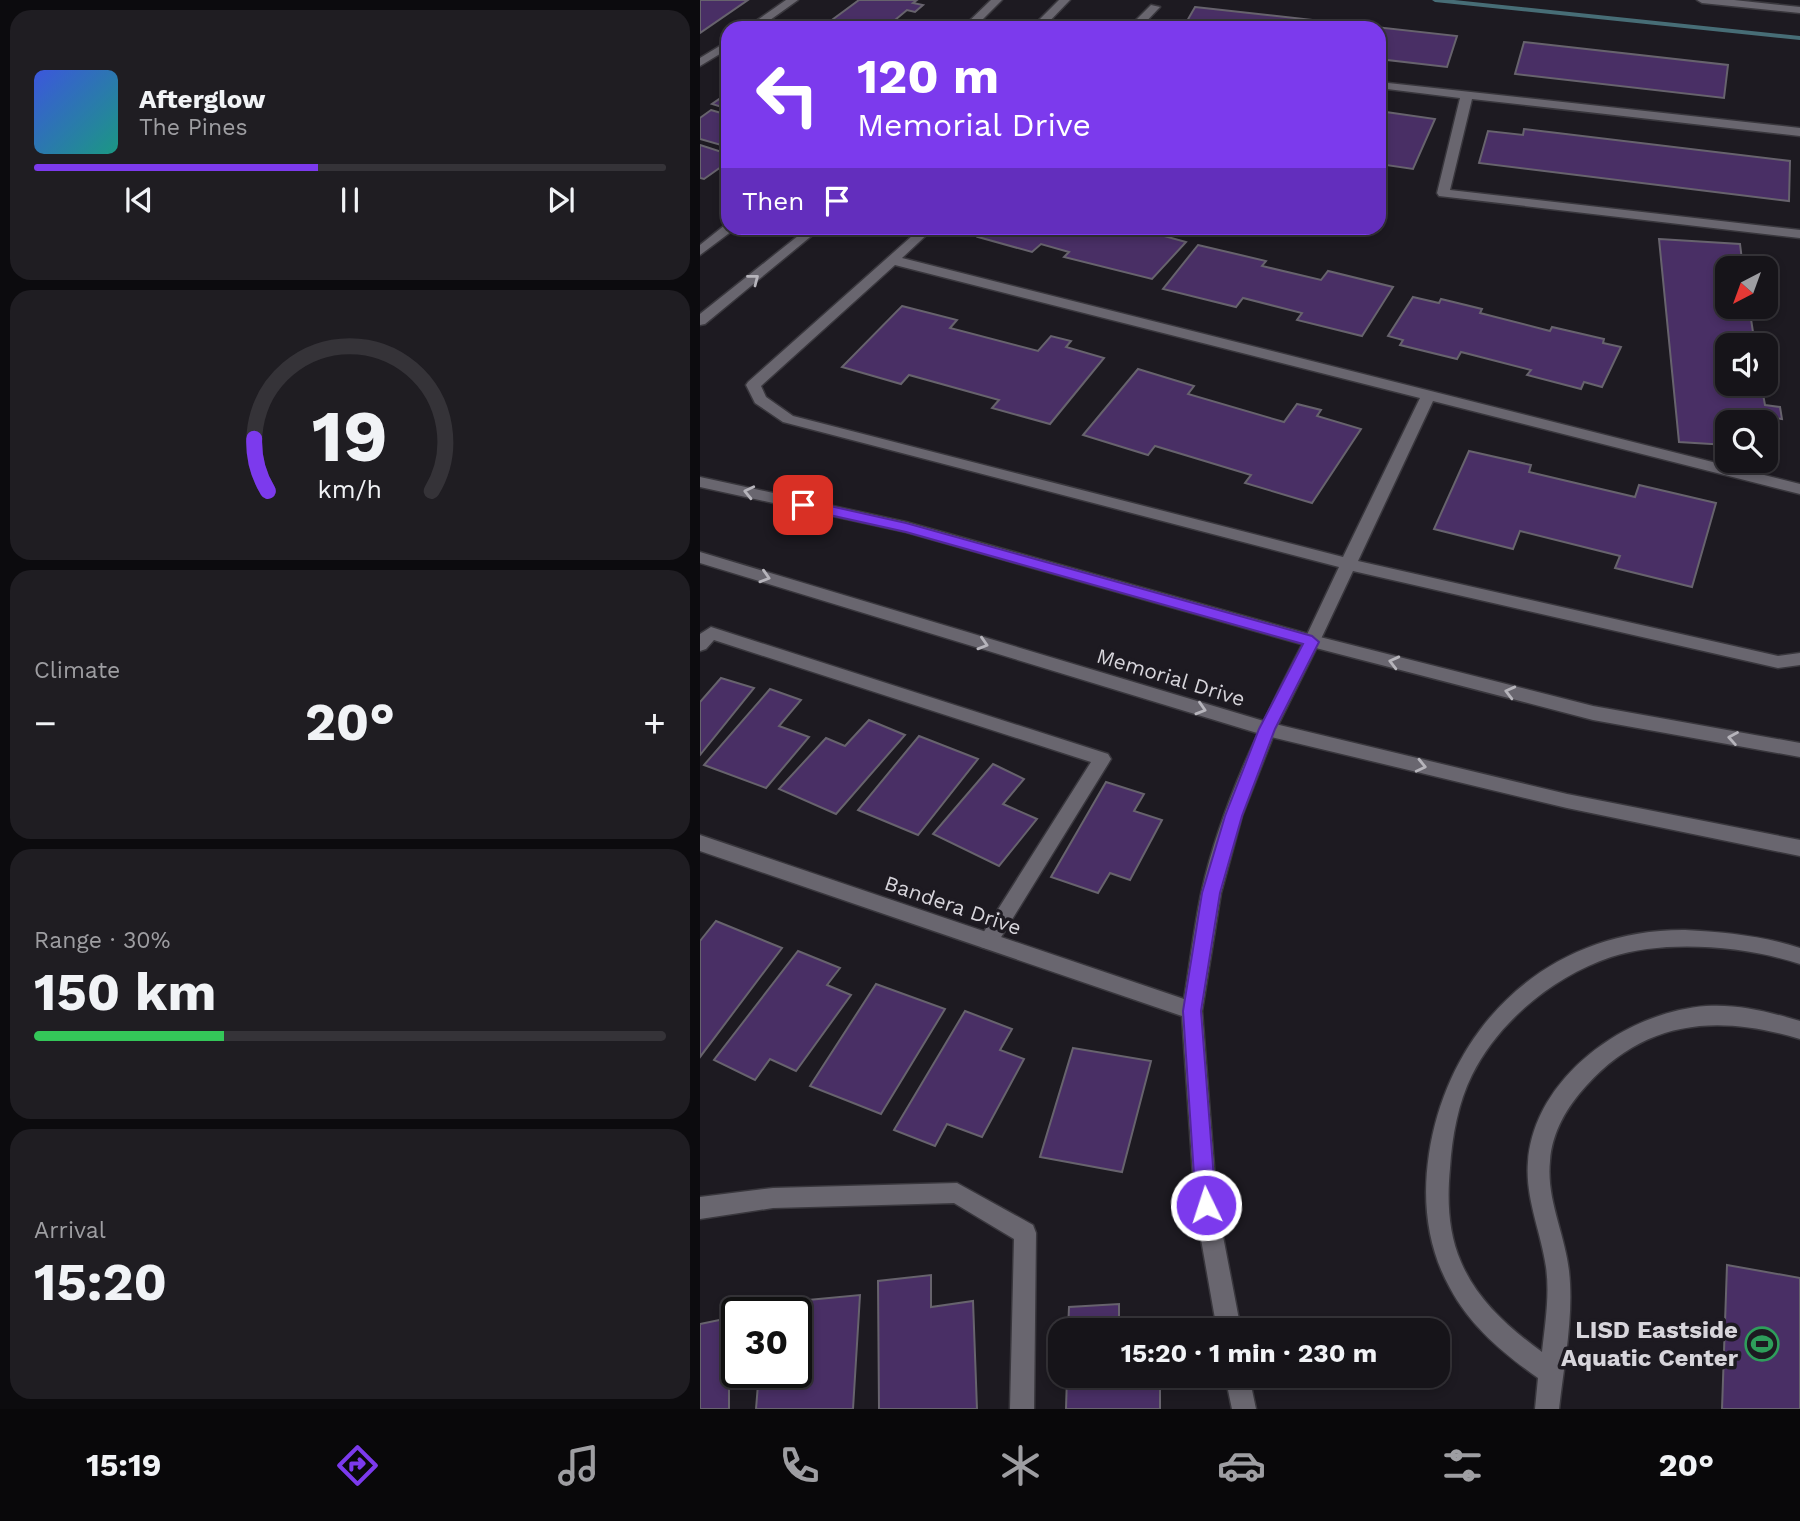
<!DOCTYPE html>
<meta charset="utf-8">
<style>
:root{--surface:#161419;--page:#1f1d22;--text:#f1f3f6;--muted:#9e9ea2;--line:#353338;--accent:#7c3aed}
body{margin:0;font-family:"Work Sans",sans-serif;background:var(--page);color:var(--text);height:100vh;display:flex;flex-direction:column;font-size:26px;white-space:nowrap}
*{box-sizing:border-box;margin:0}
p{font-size:23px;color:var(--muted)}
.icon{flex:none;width:38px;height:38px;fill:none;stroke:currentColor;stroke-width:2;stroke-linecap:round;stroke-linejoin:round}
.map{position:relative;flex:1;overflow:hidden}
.panel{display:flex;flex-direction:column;gap:10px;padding:10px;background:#0c0b0e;width:700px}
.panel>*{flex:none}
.top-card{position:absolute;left:21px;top:21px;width:665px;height:214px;border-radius:21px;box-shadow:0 4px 10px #0003,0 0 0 2px var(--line);background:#7c3aed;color:#fff;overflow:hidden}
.needle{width:46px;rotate:221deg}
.buttons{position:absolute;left:1015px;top:256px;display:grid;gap:14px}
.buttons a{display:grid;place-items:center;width:63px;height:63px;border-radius:14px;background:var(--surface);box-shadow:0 4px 10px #0003,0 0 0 2px var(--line);font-size:35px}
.speed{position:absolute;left:21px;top:1297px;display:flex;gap:14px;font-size:35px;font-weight:700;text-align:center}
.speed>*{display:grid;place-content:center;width:91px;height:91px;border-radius:50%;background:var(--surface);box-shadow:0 4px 10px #0003,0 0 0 2px var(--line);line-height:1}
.speed .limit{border:4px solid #111;border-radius:10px;background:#fff;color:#111}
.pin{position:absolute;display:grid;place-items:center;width:60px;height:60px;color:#fff;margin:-30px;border-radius:14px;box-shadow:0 4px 10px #0006}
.me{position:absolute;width:77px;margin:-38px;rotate:356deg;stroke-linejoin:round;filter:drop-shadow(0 0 5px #0008)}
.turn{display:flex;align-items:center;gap:24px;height:147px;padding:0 21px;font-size:32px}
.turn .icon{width:91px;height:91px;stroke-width:2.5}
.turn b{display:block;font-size:49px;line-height:60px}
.then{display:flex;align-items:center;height:66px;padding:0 21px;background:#0003;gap:14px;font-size:26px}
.big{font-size:52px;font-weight:700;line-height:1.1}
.panel .tile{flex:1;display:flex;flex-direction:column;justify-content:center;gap:10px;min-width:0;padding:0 24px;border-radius:21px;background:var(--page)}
.panel .dial{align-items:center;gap:0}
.dial svg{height:182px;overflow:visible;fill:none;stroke:var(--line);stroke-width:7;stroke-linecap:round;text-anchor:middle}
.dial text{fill:var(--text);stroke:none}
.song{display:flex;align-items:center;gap:21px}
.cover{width:84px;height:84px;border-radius:10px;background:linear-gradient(135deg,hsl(230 70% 55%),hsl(170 70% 35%))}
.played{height:7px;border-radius:4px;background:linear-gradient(90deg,var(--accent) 45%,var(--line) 45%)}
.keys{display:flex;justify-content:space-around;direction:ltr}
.heat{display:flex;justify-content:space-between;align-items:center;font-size:38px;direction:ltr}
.charge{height:10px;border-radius:5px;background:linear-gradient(90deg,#34c759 30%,var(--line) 0)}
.trip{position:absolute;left:348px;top:1318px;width:402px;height:70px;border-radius:21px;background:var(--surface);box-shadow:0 4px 10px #0003,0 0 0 2px var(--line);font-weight:700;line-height:70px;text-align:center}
.tab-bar{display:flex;height:112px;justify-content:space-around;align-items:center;background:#09080a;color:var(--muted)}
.tab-bar .icon{width:49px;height:49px}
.tab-bar .active{color:var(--accent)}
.tab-bar b{font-size:32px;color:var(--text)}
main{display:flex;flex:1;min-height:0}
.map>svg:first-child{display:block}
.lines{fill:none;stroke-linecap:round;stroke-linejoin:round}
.stream{fill:#476d76;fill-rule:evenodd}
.building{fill:#492f65;stroke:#67636d;stroke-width:2}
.lane-casing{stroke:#39373d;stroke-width:3}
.street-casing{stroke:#39373d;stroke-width:3}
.secondary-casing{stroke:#39373d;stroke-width:3}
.lane{fill:#69666f;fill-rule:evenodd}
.street{fill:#69666f;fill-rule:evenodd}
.secondary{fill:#69666f;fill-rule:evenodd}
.oneway{stroke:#b6b4bb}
.route{fill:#7c3aed;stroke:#51269a;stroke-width:2}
.labels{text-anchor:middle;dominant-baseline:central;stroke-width:7;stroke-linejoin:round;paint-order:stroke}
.street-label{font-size:21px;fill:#d7d5db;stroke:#1d1a21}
.near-poi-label{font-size:24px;font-weight:bold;fill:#d7d5db;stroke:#1d1a21;text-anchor:end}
</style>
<main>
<section class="panel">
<div class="tile">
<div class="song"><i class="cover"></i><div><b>Afterglow</b><p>The Pines</p></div></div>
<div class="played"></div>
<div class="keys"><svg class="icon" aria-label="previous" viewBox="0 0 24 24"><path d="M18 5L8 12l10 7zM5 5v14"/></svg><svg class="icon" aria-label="pause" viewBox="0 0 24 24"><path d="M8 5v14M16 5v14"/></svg><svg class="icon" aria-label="next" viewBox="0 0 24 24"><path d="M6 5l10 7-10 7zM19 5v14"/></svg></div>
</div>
<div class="tile dial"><svg viewBox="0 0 100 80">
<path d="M14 69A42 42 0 1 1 86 69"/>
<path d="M14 69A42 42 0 0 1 8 46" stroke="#7c3aed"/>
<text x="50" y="56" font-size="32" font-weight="700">19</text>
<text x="50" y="72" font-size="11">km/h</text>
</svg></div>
<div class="tile"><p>Climate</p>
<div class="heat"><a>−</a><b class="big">20°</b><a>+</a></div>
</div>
<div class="tile"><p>Range · 30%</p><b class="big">150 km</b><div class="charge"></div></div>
<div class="tile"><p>Arrival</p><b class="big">15:20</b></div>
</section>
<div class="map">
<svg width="1100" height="1409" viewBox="0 0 1100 1409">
<rect width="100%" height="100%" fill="#1d1a21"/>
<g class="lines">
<path class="stream" d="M732,0h22l346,36v4l-365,-38z"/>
</g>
<g class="building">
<path d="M0,0h48l-48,33z"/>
<path d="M159,0h58l-4,3 10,2 -8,7 -8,-2 -18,15 12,3h-80z"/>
<path d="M495,7l262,29 -10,31 -68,-8v-31h-196z"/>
<path d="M824,42l204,23 -4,33 -209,-24z"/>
<path d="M28,93v16l-16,-5z"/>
<path d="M11,110l17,5v32l-28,-8v-21z"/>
<path d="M679,111l56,8 -22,50 -34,-5z"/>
<path d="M824,129l266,32 -1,40 -310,-38 9,-32 35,4z"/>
<path d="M0,145l28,9v8l-24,17 -4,-1z"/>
<path d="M288,228h122l14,3 3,-3h22l-3,3 40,11 -34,37 -88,-22 5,-5 -28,-8 -9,8 -54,-15z"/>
<path d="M959,239l81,5 3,24h-16v38h22l6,39h-28v38h34l4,22 15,2 2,12 -18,-2 1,5h-38v23l-48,-3z"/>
<path d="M498,245l68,16 -4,5 59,14 7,-9 65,16 -31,49 -65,-16 5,-7 -59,-15 -7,9 -73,-18z"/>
<path d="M713,297l26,6 2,-4 41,10 -2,4 70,18 2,-4 52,12 -1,4 18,4 -19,40 -18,-5 -3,7 -54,-14 4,-5 -70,-18 -4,7 -57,-14 3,-5 -15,-4z"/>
<path d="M202,306l55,14 -7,8 88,23 13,-15 20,5 -5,6 38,11 -54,66 -58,-16 7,-8 -90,-25 -8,9 -59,-17z"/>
<path d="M438,369l56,17 -6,8 96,28 13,-18 24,6 -4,6 44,13 -49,74 -67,-20 6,-8 -96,-29 -7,9 -65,-20z"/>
<path d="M769,451l62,14 -2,7 106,25 4,-12 77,18 -24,84 -77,-19 5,-12 -100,-25 -7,18 -79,-20z"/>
<path d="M21,678l33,10 -54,67v-53z"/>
<path d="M70,689l31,11 -22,26 30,11 -43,51 -62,-23z"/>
<path d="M169,720l36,15 -69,79 -57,-25 47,-51 19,8z"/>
<path d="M219,736l59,23 -60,76 -60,-25z"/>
<path d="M293,764l31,15 -21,25 34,15 -38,47 -66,-32z"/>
<path d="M406,782l38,12 -10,17 28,9 -32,60 -20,-7 -12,20 -47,-16z"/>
<path d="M16,921l66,27 -82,109v-116z"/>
<path d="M98,951l42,17 -13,17 24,10 -55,76 -26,-12 -15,21 -41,-20z"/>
<path d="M176,984l69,25 -64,105 -71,-28z"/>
<path d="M265,1011l47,18 -12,21 24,9 -42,78 -35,-13 -12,22 -41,-16z"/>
<path d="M373,1048l78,13 -29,111 -82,-15z"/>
<path d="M1027,1265l73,13v131h-78z"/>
<path d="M231,1275v32l42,-6 4,108h-98l-1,-128z"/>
<path d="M160,1295l-7,114h-97l3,-37h37v-60h-31l1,-8z"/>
<path d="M419,1304v26h-51l1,-23z"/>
<path d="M29,1318v91h-29v-85z"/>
<path d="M367,1376h93v33h-94z"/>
</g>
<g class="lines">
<defs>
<g id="lane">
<path d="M997,0h37l66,7v6l-98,-10z"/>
<path d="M451,5l9,2 -20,21h-12z"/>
<path d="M679,82l421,46v8l-328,-37 -22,91 350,40v8l-361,-42 -2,-3 23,-95 -81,-10z"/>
<path d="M221,228h13l-32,30 898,226v10l-367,-93 -75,160 420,95 22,-3v12l-22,3 -425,-97 -33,70 -8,6 -8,-6 35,-74 -556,-145 -28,-19 -9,-18 2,-3zM195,265l525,133 -77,159 -550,-141 -27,-19 -5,-11z"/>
<path d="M11,627l397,127 3,5 -3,5 -113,183 -7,2 -7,-2 -3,-6 113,-179 -377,-122 -8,9 -6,2v-17z"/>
<path d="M985,930c38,2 79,6 115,18v16c-54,-18 -134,-25 -189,-7 -57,19 -112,64 -139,118 -14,28 -20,62 -22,93 -3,31 -2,65 11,94 16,38 48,66 81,90 3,-28 8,-57 4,-85 -5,-35 -21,-69 -18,-105 6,-85 98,-150 178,-156 33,-2 63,6 94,15v18c-82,-25 -154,-20 -214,47 -19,21 -34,46 -36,75 -4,38 15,73 19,110 5,45 -5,93 -10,138h-24l3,-31c-34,-24 -68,-52 -88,-90 -23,-41 -28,-88 -21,-134 20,-131 122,-225 256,-224z"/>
<path d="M257,1183l76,42 3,8 -2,176h-24l4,-170 -60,-36 -181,5 -73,11v-22l73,-9z"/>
</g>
<g id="street">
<path d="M86,0h12l-39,28h-13z"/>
<path d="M28,41v8l-28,17v-8z"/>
<path d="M612,635l8,6 -44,88 -34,87 -21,77 -19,118 15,194 24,125h-24l-22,-125 -13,-189 -482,-165v-16l484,164c6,-35 10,-71 17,-105 20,-90 61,-172 103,-253z"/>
<path d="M525,1376h24l7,33h-24z"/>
</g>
<g id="secondary">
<path d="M291,0h11l-28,28h-12z"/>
<path d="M359,0h11l-27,28h-12z"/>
<path d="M25,225l11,3 -36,27v-10z"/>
<path d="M108,228h13l-116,96 -5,1v-11z"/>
<path d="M0,477l206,45 406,113 281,71 207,37v14l-207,-37 -281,-73 -406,-115 -206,-45z"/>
<path d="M0,552l567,170 300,72 233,46v16l-233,-48 -300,-72 -567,-173z"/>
</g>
</defs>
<use href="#lane" class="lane-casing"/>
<use href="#street" class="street-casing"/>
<use href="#secondary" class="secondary-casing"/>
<use href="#lane" class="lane"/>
<use href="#street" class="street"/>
<use href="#secondary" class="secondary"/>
</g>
<defs><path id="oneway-chevron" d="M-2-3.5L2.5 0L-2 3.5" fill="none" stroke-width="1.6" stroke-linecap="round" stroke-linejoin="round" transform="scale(1.75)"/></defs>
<g class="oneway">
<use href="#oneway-chevron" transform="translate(54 279) rotate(-38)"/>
<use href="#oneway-chevron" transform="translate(49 492) rotate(-167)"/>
<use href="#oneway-chevron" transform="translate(65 577) rotate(17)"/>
<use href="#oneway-chevron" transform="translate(283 644) rotate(17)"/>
<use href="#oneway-chevron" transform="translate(694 662) rotate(-166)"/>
<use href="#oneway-chevron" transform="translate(810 692) rotate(-166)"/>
<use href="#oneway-chevron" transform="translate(501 709) rotate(17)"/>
<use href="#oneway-chevron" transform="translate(1033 738) rotate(-170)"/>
<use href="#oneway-chevron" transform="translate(721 766) rotate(13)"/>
</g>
<path class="route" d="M103,500l103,23 406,113 7,6 -44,87 -33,87 -22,77 -19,118 15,194 -3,7 -7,3 -7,-3 -3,-7 -13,-194 19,-118 23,-77 34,-87 44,-85 -397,-112 -108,-24 -2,-3z"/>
<defs>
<symbol id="stadium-ring" viewBox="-11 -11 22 22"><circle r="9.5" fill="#1d1a21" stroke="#2e9e5b" stroke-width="1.5"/><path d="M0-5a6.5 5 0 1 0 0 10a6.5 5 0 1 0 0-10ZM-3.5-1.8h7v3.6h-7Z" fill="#2e9e5b"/></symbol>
</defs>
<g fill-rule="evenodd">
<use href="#stadium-ring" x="1043" y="1325" width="38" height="38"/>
</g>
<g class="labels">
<g class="street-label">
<text transform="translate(471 677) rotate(17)">Memorial Drive</text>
<text transform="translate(253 905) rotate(19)">Bandera Drive</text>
</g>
<g class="near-poi-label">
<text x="1038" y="1330">LISD Eastside<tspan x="1038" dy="28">Aquatic Center</tspan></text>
</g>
</g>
</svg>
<div class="buttons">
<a><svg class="needle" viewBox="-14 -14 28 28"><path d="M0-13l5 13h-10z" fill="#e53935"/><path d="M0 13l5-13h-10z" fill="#9e9ea2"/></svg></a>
<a><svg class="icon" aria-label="sound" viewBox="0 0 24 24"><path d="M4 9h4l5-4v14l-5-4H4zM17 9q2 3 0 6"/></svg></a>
<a><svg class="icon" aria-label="search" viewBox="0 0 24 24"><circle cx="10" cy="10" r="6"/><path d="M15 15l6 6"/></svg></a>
</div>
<div class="speed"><div class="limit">30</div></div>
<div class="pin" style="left:103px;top:505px;background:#d93025"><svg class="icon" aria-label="arrive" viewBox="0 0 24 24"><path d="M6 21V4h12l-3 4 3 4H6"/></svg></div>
<svg class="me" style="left:506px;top:1205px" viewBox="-20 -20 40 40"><circle r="17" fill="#7c3aed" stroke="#fff" stroke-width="3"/><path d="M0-11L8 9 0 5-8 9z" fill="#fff"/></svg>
<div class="trip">15:20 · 1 min · 230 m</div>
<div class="top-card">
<div class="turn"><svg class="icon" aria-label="left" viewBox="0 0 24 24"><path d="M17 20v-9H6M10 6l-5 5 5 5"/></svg><div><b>120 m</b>Memorial Drive</div></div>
<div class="then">Then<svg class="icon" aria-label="arrive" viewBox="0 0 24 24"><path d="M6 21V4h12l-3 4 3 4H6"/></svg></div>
</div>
</div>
</main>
<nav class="tab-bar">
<b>15:19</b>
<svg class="icon active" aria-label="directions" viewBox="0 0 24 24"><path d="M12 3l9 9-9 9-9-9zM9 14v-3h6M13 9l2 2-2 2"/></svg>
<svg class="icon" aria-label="music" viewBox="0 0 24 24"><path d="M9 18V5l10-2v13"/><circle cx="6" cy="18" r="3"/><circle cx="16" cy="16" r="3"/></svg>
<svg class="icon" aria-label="phone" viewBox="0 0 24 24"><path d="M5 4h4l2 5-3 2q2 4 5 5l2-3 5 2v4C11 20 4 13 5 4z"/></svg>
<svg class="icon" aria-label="climate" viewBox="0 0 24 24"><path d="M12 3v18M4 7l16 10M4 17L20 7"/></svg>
<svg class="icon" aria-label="car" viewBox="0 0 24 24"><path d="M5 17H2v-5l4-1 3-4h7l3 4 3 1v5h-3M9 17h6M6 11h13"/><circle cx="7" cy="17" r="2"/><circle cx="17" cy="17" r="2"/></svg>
<svg class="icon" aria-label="filters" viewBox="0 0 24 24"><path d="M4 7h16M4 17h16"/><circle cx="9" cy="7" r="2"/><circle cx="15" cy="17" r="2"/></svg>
<b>20°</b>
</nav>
